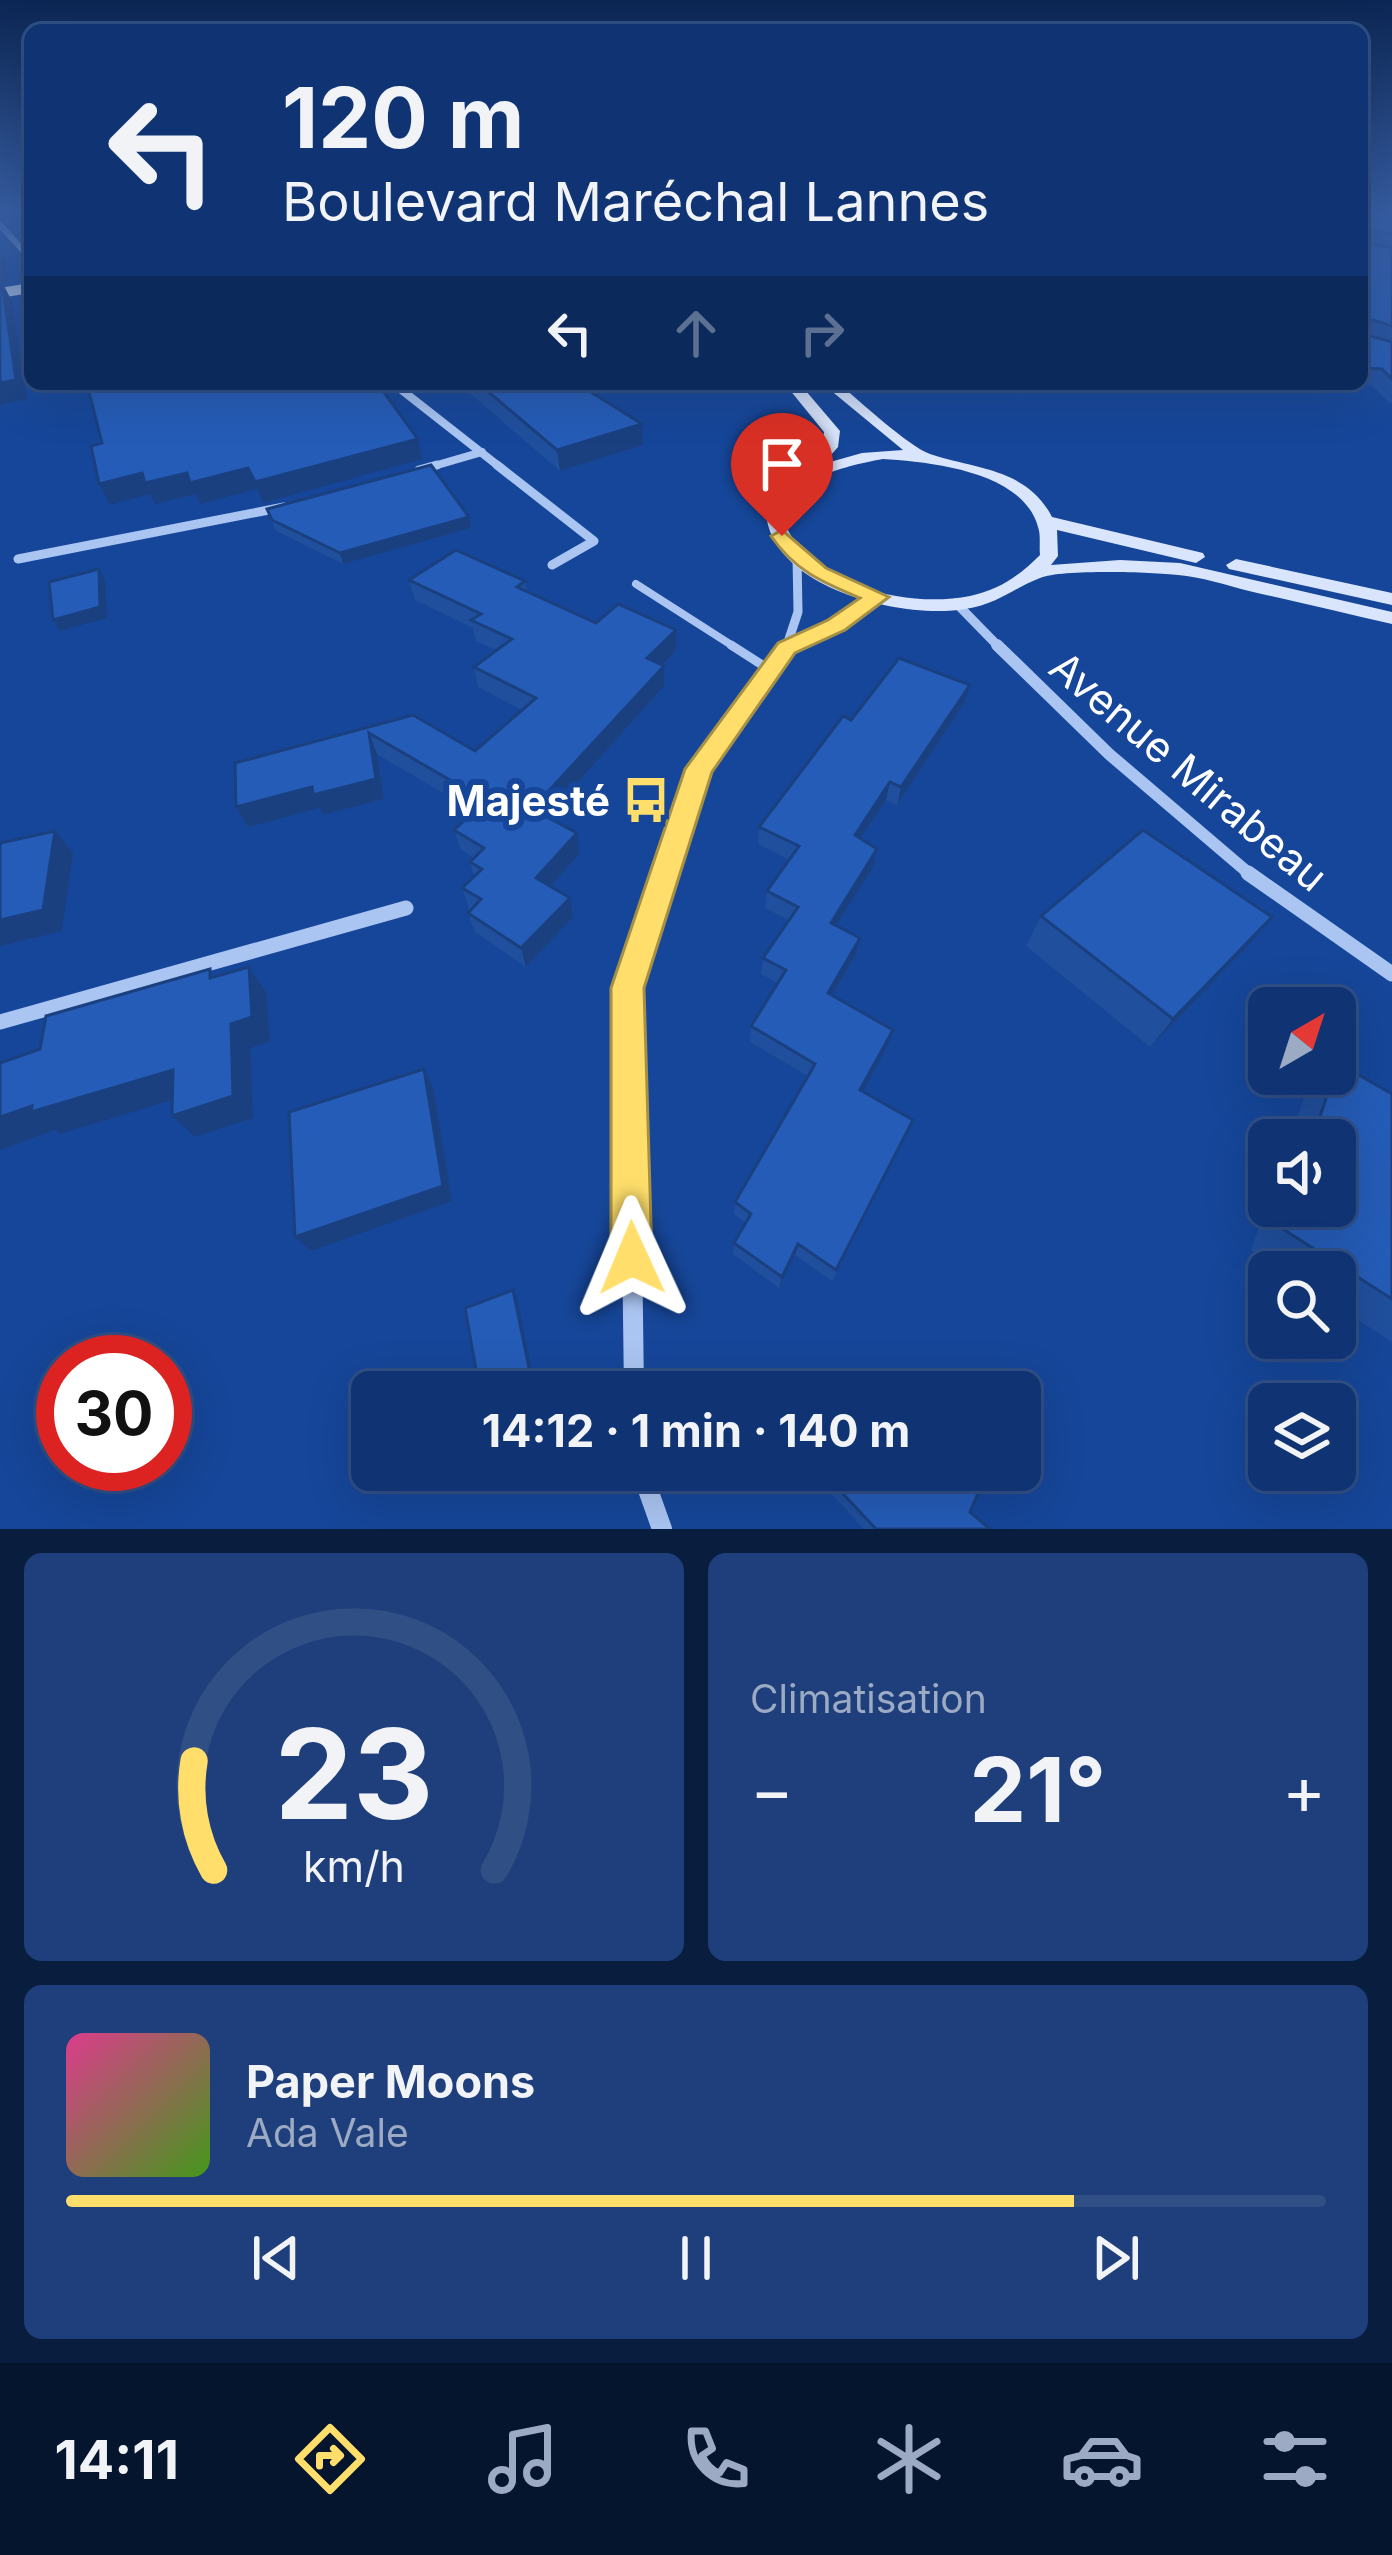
<!DOCTYPE html>
<html lang="fr">
<meta charset="utf-8">
<style>
:root{--surface:#103473;--page:#1e3f7b;--text:#f1f3f6;--muted:#9caac4;--line:#304f85;--accent:#ffde6b}
body{margin:0;font-family:Inter,sans-serif;background:var(--page);color:var(--text);height:100vh;display:flex;flex-direction:column;font-size:45px;white-space:nowrap}
*{box-sizing:border-box;margin:0}
p{font-size:39px;color:var(--muted)}
.icon{flex:none;width:66px;height:66px;fill:none;stroke:currentColor;stroke-width:2;stroke-linecap:round;stroke-linejoin:round}
.map{position:relative;height:1529px;overflow:hidden}
.sheet{display:flex;flex-direction:column;gap:24px;padding:24px;background:#091d3f;flex:1}
.sheet>*{flex:none}
.banner{position:absolute;left:24px;top:24px;width:1344px;height:366px;border-radius:18px;box-shadow:0 12px 48px #0002,0 0 0 3px var(--line);background:#103473;color:var(--text);overflow:hidden}
.needle{width:78px;rotate:39deg}
.tools{position:absolute;left:1248px;top:987px;display:grid;gap:24px}
.tools a{display:grid;place-items:center;width:108px;height:108px;border-radius:18px;background:var(--surface);box-shadow:0 12px 48px #0002,0 0 0 3px var(--line);font-size:60px}
.speed{position:absolute;left:36px;top:1335px;display:flex;gap:24px;font-size:60px;font-weight:700;text-align:center}
.speed>*{display:grid;place-content:center;width:156px;height:156px;border-radius:50%;background:var(--surface);box-shadow:0 12px 48px #0002,0 0 0 3px var(--line);line-height:1}
.speed .limit{border:18px solid #d22;background:#fff;color:#111}
.pin{position:absolute;display:grid;place-items:center;width:102px;height:102px;color:#fff;margin:-123px -51px;border-radius:50% 50% 50% 0;rotate:-45deg;box-shadow:0 0 12px #0007}
.pin .icon{rotate:45deg}
.me{position:absolute;width:132px;margin:-66px;rotate:359deg;stroke-linejoin:round;filter:drop-shadow(0 0 9px #0008)}
.turn{display:flex;align-items:center;gap:42px;height:252px;padding:0 60px;font-size:54px}
.turn .icon{width:156px;height:156px;stroke-width:2.5}
.turn b{display:block;font-size:84px;line-height:102px}
.lanes{display:flex;align-items:center;height:114px;padding:0 60px;background:#0003;justify-content:center;gap:60px;direction:ltr}
.lanes .off{opacity:.35}
.big{font-size:90px;font-weight:700;line-height:1.1}
.sheet .widget{flex:1;display:flex;flex-direction:column;justify-content:center;gap:18px;min-width:0;padding:0 42px;border-radius:18px;background:var(--page)}
.sheet .dial{align-items:center;gap:0}
.dial svg{height:312px;overflow:visible;fill:none;stroke:var(--line);stroke-width:7;stroke-linecap:round;text-anchor:middle}
.dial text{fill:var(--text);stroke:none}
.song{display:flex;align-items:center;gap:36px}
.cover{width:144px;height:144px;border-radius:18px;background:linear-gradient(135deg,hsl(330 70% 55%),hsl(100 70% 35%))}
.played{height:12px;border-radius:6px;background:linear-gradient(90deg,var(--accent) 80%,var(--line) 80%)}
.keys{display:flex;justify-content:space-around;direction:ltr}
.heat{display:flex;justify-content:space-between;align-items:center;font-size:66px;direction:ltr}
.sheet .tiles{flex:1;display:grid;gap:24px;grid-template-columns:1fr 1fr}
.widget:last-child{grid-column:span 2}
.trip{position:absolute;left:351px;top:1371px;width:690px;height:120px;border-radius:18px;background:var(--surface);box-shadow:0 12px 48px #0002,0 0 0 3px var(--line);font-weight:700;line-height:120px;text-align:center}
.dock{display:flex;height:192px;justify-content:space-around;align-items:center;background:#06152e;color:var(--muted)}
.dock .icon{width:84px;height:84px}
.dock .current{color:var(--accent)}
.dock b{font-size:54px;color:var(--text)}
.map>svg:first-child{display:block}
.lines{fill:none;stroke-linecap:round;stroke-linejoin:round}
.service-far1{stroke:#aac5f2;stroke-width:8}
.service{stroke:#aac5f2;stroke-width:9}
.minor-far5{stroke:#aac5f2;stroke-width:6}
.minor-far4{stroke:#aac5f2;stroke-width:8}
.minor-far3{stroke:#aac5f2;stroke-width:9}
.minor-far2{stroke:#aac5f2;stroke-width:12}
.minor-far1{stroke:#aac5f2;stroke-width:15}
.minor{stroke:#aac5f2;stroke-width:20}
.secondary{fill:#d9e5fc;fill-rule:evenodd}
.primary{fill:#f5f8ff;fill-rule:evenodd}
.wall{fill:#204f9d}
.shaded-wall{fill:#1a4080}
.building{fill:#255cb7;stroke:#1a4080;stroke-width:3}
.route{fill:#ffde6b;stroke:#a69046;stroke-width:3}
.labels{text-anchor:middle;dominant-baseline:central;stroke-width:12;stroke-linejoin:round;paint-order:stroke}
.street-label{font-size:42px;fill:#fff;stroke:#164699}
.poi-label{font-size:42px;font-weight:bold;fill:#fff;stroke:#164699;text-anchor:end}
</style>
<div class="map">
<svg width="1392" height="1529" viewBox="0 0 1392 1529">
<rect width="100%" height="100%" fill="#164699"/>
<g class="lines">
<path class="service-far1" d="M636,584l100,64"/>
<path class="service" d="M731,645l39,25"/>
<path class="minor-far5" d="M0,225l30,33"/>
<g class="minor-far4">
<path d="M394,384l107,84"/>
<path d="M427,468l55,-16"/>
</g>
<g class="minor-far3">
<path d="M497,465l97,76 -42,24"/>
<path d="M419,470l18,-5"/>
<path d="M18,559l266,-52"/>
<path d="M956,603l44,45"/>
<path d="M786,648l50,-23 41,-28"/>
<path d="M786,648l12,-36 -1,-55"/>
</g>
<g class="minor-far2">
<path d="M997,645l112,109 143,122"/>
<path d="M786,648l6,-3"/>
<path d="M664,876l35,-107 88,-124"/>
</g>
<g class="minor-far1">
<path d="M1248,873l144,101"/>
<path d="M0,1022l406,-114"/>
<path d="M631,1165l-3,-176 37,-116"/>
</g>
<g class="minor">
<path d="M631,1162l3,230"/>
<path d="M641,1470l21,59"/>
</g>
<g class="secondary">
<path d="M785,384h15l40,47 -2,16 -15,17 39,-11 41,-3 -80,-66h16c21,17 69,62 91,70 45,15 97,14 122,63l151,36 2,4 -9,6 -139,-33 1,26 -7,9 69,-5 60,3 212,49v12c-48,-11 -95,-22 -143,-33 -23,-6 -48,-14 -71,-16 -25,-3 -117,-6 -138,3 -27,10 -41,26 -75,31 -59,10 -179,-17 -197,-84 -7,-27 19,-43 39,-55l-4,-4 19,-20 2,-14zM883,459c47,3 140,12 155,68 3,8 1,19 2,28 -21,21 -41,35 -70,41 -56,11 -133,-5 -171,-50 -7,-8 -15,-19 -15,-32 3,-36 71,-50 99,-55z"/>
<path d="M1236,559l156,34v12l-163,-36 -3,-4z"/>
</g>
<path class="primary" d="M30,283v10l-30,5v-10z"/>
</g>
<g class="wall">
<path d="M1362,211h30v192h-3l-16,-17 -44,-2h33z"/>
<path d="M459,384h39l1,2 143,38 1,21 -83,26z"/>
<path d="M267,509l202,8 2,11 -128,36 -67,-33z"/>
<path d="M409,580l116,1 2,10 69,32 80,28 -14,14 2,21 -117,131 30,16 3,20 -30,33 20,12 3,19 -47,50 -51,-35 -7,-19 3,-3 -2,-2 -7,-20 12,-11 -4,-15 4,-4 -13,-8 -7,-20 21,-18 -98,-58 7,45 -61,16 -3,-7 -72,19 -12,-20 -1,-44 178,-48 62,36 47,-41 -44,-23 -4,-20 22,-17 -20,-9 -3,-13 -58,-28z"/>
<path d="M964,703l-67,102 -11,-5 -26,38 17,11 -4,18 -37,59 24,12 -4,16 -24,42 61,34 -5,15 -25,47 44,43 -75,146 -37,-26 -16,33 -46,-34 1,-11 12,-20 -12,-9 1,-12 73,-126 -58,-34 1,-16 27,-43 -17,-9 2,-16 26,-38 -24,-12 2,-17 22,-31 -31,-16 1,-17 92,-107z"/>
<path d="M1041,916l206,31 -97,100 -124,-101z"/>
<path d="M1338,1063l54,31v248l-57,-37v-33h-50l-34,-22 18,-52v8h66v-66h-46l18,-50 18,-16h10v-8z"/>
<path d="M834,1470h154l-18,42 20,17h-126l-39,-42z"/>
</g>
<g class="shaded-wall">
<path d="M0,244l4,8 5,30 -6,2 9,17 15,98 -27,6z"/>
<path d="M642,424l1,21 -83,26 -3,-21z"/>
<path d="M418,439l5,20 -160,44 -8,-21z"/>
<path d="M248,468l9,21 -57,15 -4,-10 -41,10 -4,-10 -41,11 -11,-21 43,-11h45z"/>
<path d="M469,517l2,11 -128,36 -3,-11z"/>
<path d="M99,569l6,11 2,38 -47,13 -7,-11z"/>
<path d="M676,630v21l-28,28 -1,-21z"/>
<path d="M664,666v20l-128,143 -4,-20z"/>
<path d="M970,685l-6,18 -67,102 4,-18z"/>
<path d="M369,733l8,21 7,45 -61,16 -3,-7 -72,19 -12,-20z"/>
<path d="M890,782l-4,18 -35,52 4,-17z"/>
<path d="M55,831l18,22 -11,78 -62,15v-26z"/>
<path d="M577,833l3,20 -40,45 -4,-20z"/>
<path d="M877,849l-4,18 -46,73 4,-17z"/>
<path d="M570,898l3,19 -47,50 -5,-19z"/>
<path d="M1272,917l-25,30 -97,100 23,-28z"/>
<path d="M860,938l-4,16 -32,55 4,-16z"/>
<path d="M249,967l17,25 4,50 -20,6 3,70 -58,19 -23,-21 59,-92z"/>
<path d="M893,1030l-5,15 -32,60 4,-15z"/>
<path d="M424,1069l9,18 19,114 -141,50 -16,-14z"/>
<path d="M173,1070l22,23 -135,41 -5,-4 -55,20v-33l32,-11z"/>
<path d="M798,1244l-3,11 -16,33 3,-11z"/>
<path d="M513,1290l4,7 19,95h-2z"/>
</g>
<g class="building">
<path d="M1362,211h30v23l-28,-4 -2,6z"/>
<path d="M1362,237l5,6 25,5v78l-19,-6 -11,8 5,7 25,7v37l-10,-10 -20,-1z"/>
<path d="M0,283h2l14,97 -16,3z"/>
<path d="M87,384h97l10,3 2,-3h182l40,55 -163,43 -7,-14 -58,15 -3,-10 -42,10 -3,-10 -43,11 -8,-38 11,-3z"/>
<path d="M479,384h19l1,2 12,-2h67l64,40 -85,26z"/>
<path d="M431,465l38,52 -129,36 -68,-33 -5,-11z"/>
<path d="M456,550l69,31 -8,6 79,36 22,-19 58,26 -29,28 17,8 -132,143 45,24 -41,45 34,20 -49,50 -53,-35 13,-14 -19,-11 20,-19 -12,-7 14,-14 -30,-18 32,-29 -117,-68 7,46 -63,16 -1,-8 -76,20 -1,-44 178,-48 62,36 61,-53 -62,-31 38,-28 -41,-19 10,-6 -72,-34z"/>
<path d="M99,569l1,38 -47,13 -4,-38z"/>
<path d="M899,658l71,27 -69,102 -11,-5 -35,53 22,14 -46,74 29,15 -32,55 65,37 -33,60 53,30 -77,150 -38,-26 -16,33 -48,-34 17,-29 -16,-12 80,-138 -64,-38 35,-56 -23,-12 35,-51 -31,-16 32,-45 -40,-19 84,-111 8,4z"/>
<path d="M1143,830l129,87 -99,102 -132,-103z"/>
<path d="M55,831l-12,79 -43,10v-77z"/>
<path d="M249,967l3,50 -21,7 2,72 -61,20 1,-46 -142,42 1,-6 -32,11v-54l40,-14 6,-33 164,-47v9z"/>
<path d="M1338,1063l54,31v205l-109,-70 7,-23h45v-66h-23z"/>
<path d="M424,1069l19,117 -148,51 -6,-125z"/>
<path d="M513,1290l21,102h-54l-15,-84z"/>
<path d="M884,1382l13,10h-19z"/>
<path d="M837,1470h151l-18,42 20,17h-114l-45,-48z"/>
</g>
<linearGradient id="sky" x2="0" y2="1"><stop stop-color="#0c2654"/><stop offset="0.5" stop-color="#365da2"/><stop offset="1" stop-color="#365da2" stop-opacity="0"/></linearGradient>
<rect width="1392" height="425" fill="url(#sky)"/>
<path class="route" d="M782,530l44,38 63,29 -44,33 -50,23 -83,119 -68,216 8,270 -6,14 -14,6 -15,-6 -6,-14v-270l74,-219 93,-126 50,-23 32,-22c-38,-16 -65,-27 -89,-62z"/>
<defs>
<symbol id="bus-bare" viewBox="-9 -9 18 18"><path d="M-5-6H5V4H4V6H2V4H-2V6H-4V4H-5ZM-3.5-4V0h7V-4ZM-3.5 1.2v1.5H-2V1.2ZM2 1.2v1.5H3.5V1.2Z" fill="#ffde6b" stroke="#164699" stroke-width="2.5" paint-order="stroke"/></symbol>
</defs>
<g fill-rule="evenodd">
<use href="#bus-bare" x="613" y="767" width="66" height="66"/>
</g>
<g class="labels">
<g class="street-label">
<text transform="translate(1189 771) rotate(40)">Avenue Mirabeau</text>
</g>
<g class="poi-label">
<text x="610" y="800">Majesté</text>
</g>
</g>
</svg>
<div class="tools">
<a><svg class="needle" viewBox="-14 -14 28 28"><path d="M0-13l5 13h-10z" fill="#e53935"/><path d="M0 13l5-13h-10z" fill="#9caac4"/></svg></a>
<a><svg class="icon" aria-label="sound" viewBox="0 0 24 24"><path d="M4 9h4l5-4v14l-5-4H4zM17 9q2 3 0 6"/></svg></a>
<a><svg class="icon" aria-label="search" viewBox="0 0 24 24"><circle cx="10" cy="10" r="6"/><path d="M15 15l6 6"/></svg></a>
<a><svg class="icon" aria-label="layers" viewBox="0 0 24 24"><path d="M12 4l9 5-9 5-9-5zM3 14l9 5 9-5"/></svg></a>
</div>
<div class="speed"><div class="limit">30</div></div>
<div class="pin" style="left:782px;top:536px;background:#d93025"><svg class="icon" aria-label="arrive" viewBox="0 0 24 24"><path d="M6 21V4h12l-3 4 3 4H6"/></svg></div>
<svg class="me" style="left:632px;top:1258px" viewBox="-20 -20 40 40"><path d="M0-17L14 15 0 8-14 15z" fill="#ffde6b" stroke="#fff" stroke-width="4"/></svg>
<div class="trip">14:12 · 1 min · 140 m</div>
<div class="banner">
<div class="turn"><svg class="icon" aria-label="left" viewBox="0 0 24 24"><path d="M17 20v-9H6M10 6l-5 5 5 5"/></svg><div><b>120 m</b>Boulevard Maréchal Lannes</div></div>
<div class="lanes"><svg class="icon" aria-label="left" viewBox="0 0 24 24"><path d="M17 20v-9H6M10 6l-5 5 5 5"/></svg><svg class="icon off" aria-label="ahead" viewBox="0 0 24 24"><path d="M12 20V5M6 11l6-6 6 6"/></svg><svg class="icon off" aria-label="right" viewBox="0 0 24 24"><path d="M7 20v-9h11M14 6l5 5-5 5"/></svg></div>
</div>
</div>
<section class="sheet">
<div class="tiles">
<div class="widget dial"><svg viewBox="0 0 100 80">
<path d="M14 69A42 42 0 1 1 86 69"/>
<path d="M14 69A42 42 0 0 1 9 41" stroke="#ffde6b"/>
<text x="50" y="56" font-size="32" font-weight="700">23</text>
<text x="50" y="72" font-size="11">km/h</text>
</svg></div>
<div class="widget"><p>Climatisation</p>
<div class="heat"><a>−</a><b class="big">21°</b><a>+</a></div>
</div>
<div class="widget">
<div class="song"><i class="cover"></i><div><b>Paper Moons</b><p>Ada Vale</p></div></div>
<div class="played"></div>
<div class="keys"><svg class="icon" aria-label="previous" viewBox="0 0 24 24"><path d="M18 5L8 12l10 7zM5 5v14"/></svg><svg class="icon" aria-label="pause" viewBox="0 0 24 24"><path d="M8 5v14M16 5v14"/></svg><svg class="icon" aria-label="next" viewBox="0 0 24 24"><path d="M6 5l10 7-10 7zM19 5v14"/></svg></div>
</div>
</div>
</section>
<nav class="dock">
<b>14:11</b>
<svg class="icon current" aria-label="directions" viewBox="0 0 24 24"><path d="M12 3l9 9-9 9-9-9zM9 14v-3h6M13 9l2 2-2 2"/></svg>
<svg class="icon" aria-label="music" viewBox="0 0 24 24"><path d="M9 18V5l10-2v13"/><circle cx="6" cy="18" r="3"/><circle cx="16" cy="16" r="3"/></svg>
<svg class="icon" aria-label="phone" viewBox="0 0 24 24"><path d="M5 4h4l2 5-3 2q2 4 5 5l2-3 5 2v4C11 20 4 13 5 4z"/></svg>
<svg class="icon" aria-label="climate" viewBox="0 0 24 24"><path d="M12 3v18M4 7l16 10M4 17L20 7"/></svg>
<svg class="icon" aria-label="car" viewBox="0 0 24 24"><path d="M5 17H2v-5l4-1 3-4h7l3 4 3 1v5h-3M9 17h6M6 11h13"/><circle cx="7" cy="17" r="2"/><circle cx="17" cy="17" r="2"/></svg>
<svg class="icon" aria-label="filters" viewBox="0 0 24 24"><path d="M4 7h16M4 17h16"/><circle cx="9" cy="7" r="2"/><circle cx="15" cy="17" r="2"/></svg>
</nav>
